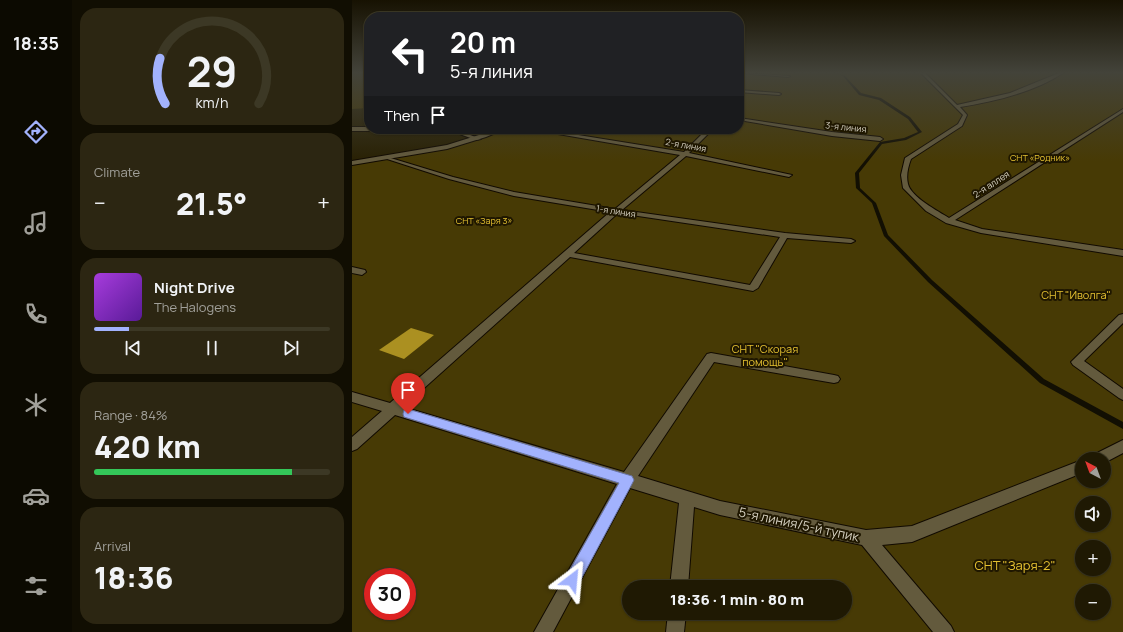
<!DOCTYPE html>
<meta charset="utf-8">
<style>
:root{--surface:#1f1903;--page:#2c2612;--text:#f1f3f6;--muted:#a1a09a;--line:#3c3825;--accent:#a2b2fd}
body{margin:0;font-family:Manrope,sans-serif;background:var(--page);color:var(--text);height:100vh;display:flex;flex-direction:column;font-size:15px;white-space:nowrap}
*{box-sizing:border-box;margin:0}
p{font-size:13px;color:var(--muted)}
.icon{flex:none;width:22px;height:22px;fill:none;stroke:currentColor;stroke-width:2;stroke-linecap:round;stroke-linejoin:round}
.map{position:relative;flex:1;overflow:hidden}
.details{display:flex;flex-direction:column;gap:8px;padding:8px;background:#110e02;width:280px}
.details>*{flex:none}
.hud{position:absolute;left:12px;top:12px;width:380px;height:122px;border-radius:16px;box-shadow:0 1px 3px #0004,0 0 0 1px var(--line);background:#202124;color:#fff;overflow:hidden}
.needle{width:26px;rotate:319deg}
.tools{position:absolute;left:723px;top:452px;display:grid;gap:8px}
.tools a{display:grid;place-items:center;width:36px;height:36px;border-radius:50%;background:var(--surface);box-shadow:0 1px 3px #0004,0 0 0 1px var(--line);font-size:20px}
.speed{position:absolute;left:12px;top:568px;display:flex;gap:8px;font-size:20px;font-weight:700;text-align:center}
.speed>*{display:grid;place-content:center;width:52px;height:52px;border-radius:50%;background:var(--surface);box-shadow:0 1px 3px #0004,0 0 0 1px var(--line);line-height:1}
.speed .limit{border:6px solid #d22;background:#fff;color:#111}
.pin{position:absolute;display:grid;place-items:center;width:34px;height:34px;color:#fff;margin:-41px -17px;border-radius:50% 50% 50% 0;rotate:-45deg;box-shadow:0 0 4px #0007}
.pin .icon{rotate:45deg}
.me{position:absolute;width:44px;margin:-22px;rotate:29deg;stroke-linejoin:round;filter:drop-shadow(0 0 3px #0008)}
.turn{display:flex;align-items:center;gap:14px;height:84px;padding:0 20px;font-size:18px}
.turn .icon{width:52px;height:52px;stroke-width:2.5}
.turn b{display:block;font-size:28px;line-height:34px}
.then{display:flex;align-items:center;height:38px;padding:0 20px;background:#0003;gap:8px;font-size:15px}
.big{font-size:30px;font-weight:800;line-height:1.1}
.details .tile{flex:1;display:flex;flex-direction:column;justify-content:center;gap:6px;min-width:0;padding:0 14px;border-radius:16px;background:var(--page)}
.details .dial{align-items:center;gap:0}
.dial svg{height:104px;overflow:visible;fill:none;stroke:var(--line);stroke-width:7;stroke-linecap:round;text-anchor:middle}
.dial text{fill:var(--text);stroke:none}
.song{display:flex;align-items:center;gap:12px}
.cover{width:48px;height:48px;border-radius:6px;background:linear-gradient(135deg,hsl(280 70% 55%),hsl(270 70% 35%))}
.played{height:4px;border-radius:2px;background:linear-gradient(90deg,var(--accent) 15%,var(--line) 15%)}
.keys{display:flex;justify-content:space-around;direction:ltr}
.heat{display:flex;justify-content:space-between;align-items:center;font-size:22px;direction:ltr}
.charge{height:6px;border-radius:3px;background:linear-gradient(90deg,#34c759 84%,var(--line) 0)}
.trip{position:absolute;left:270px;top:580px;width:230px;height:40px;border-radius:20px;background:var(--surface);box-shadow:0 1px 3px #0004,0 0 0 1px var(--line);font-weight:800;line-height:40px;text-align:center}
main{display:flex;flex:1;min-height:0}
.tab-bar{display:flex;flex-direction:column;width:72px;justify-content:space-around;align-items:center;background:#0c0a01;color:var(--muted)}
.tab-bar .icon{width:28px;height:28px}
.tab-bar .selected{color:var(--accent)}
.tab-bar b{font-size:18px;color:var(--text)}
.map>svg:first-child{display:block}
.green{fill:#473a05;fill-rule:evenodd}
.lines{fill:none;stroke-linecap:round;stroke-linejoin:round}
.stream{fill:#120f03;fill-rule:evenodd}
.building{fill:#ab9021}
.minor-casing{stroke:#110a00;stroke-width:2}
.tertiary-casing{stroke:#110a00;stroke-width:2}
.minor{fill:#635a3d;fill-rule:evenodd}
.tertiary{fill:#635a3d;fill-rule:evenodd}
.route{fill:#a2b2fd;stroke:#6974a4}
.labels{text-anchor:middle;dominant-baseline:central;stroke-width:4;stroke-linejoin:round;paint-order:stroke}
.far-street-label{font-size:9px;fill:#d7d2c2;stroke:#1f1700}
.far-park-label{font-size:9px;fill:#e4c030;stroke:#1f1700}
.park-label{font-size:11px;fill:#e4c030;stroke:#1f1700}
.near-street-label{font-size:13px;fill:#d7d2c2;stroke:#1f1700}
.near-park-label{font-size:13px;fill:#e4c030;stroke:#1f1700}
</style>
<main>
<nav class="tab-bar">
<b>18:35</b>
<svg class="icon selected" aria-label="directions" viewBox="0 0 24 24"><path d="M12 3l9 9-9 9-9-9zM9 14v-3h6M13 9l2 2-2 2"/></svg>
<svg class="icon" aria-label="music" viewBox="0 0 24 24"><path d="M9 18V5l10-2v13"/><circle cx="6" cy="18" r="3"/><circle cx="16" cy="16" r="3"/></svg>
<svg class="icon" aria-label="phone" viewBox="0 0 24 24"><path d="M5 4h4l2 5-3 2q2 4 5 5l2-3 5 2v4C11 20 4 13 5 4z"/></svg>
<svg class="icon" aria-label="climate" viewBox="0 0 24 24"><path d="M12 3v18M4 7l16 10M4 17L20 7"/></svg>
<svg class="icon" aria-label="car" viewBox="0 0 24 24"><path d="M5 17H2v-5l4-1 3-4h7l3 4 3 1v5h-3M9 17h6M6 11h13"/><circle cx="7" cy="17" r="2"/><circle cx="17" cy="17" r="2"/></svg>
<svg class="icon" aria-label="filters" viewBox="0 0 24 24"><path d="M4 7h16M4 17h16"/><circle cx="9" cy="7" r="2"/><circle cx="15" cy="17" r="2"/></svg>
</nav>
<section class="details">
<div class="tile dial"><svg viewBox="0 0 100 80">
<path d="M14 69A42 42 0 1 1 86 69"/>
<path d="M14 69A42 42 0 0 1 10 34" stroke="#a2b2fd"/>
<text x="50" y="56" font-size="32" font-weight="700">29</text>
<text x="50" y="72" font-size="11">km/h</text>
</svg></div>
<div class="tile"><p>Climate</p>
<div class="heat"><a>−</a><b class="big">21.5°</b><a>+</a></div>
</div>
<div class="tile">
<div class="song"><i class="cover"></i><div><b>Night Drive</b><p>The Halogens</p></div></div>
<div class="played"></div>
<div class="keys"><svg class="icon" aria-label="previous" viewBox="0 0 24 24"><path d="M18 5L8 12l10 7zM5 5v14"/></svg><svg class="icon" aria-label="pause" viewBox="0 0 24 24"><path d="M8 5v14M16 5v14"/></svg><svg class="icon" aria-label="next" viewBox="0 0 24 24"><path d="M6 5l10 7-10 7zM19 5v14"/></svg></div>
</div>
<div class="tile"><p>Range · 84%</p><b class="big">420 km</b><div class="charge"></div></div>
<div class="tile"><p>Arrival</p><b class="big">18:36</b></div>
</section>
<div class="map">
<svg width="771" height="632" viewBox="0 0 771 632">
<rect width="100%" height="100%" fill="#292104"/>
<g class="green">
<path d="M0,73h17v35l-17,1z"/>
<path d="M387,73h384v559h-771v-469l104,-19 45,-15h238zM730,459h22v22h-22zM730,503h22v22h-22zM730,547h22v22h-22zM21,577h34v34h-34zM277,587h216v26h-216zM730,591h22v22h-22z"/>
</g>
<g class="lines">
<path class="stream" d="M484,73h2l7,3 16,17 20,5 29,19 12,15 -16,8 -24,4 -23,29 1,15 16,15 12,32 44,45 112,99 79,43v7l-83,-46 -112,-101 -44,-46 -12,-33 -16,-15 -1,-15 25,-31 24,-4 14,-6 -10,-13 -29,-19 -20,-5 -16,-19z"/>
</g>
<path class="building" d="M59,328l23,7 -30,24 -25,-9z"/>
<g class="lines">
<defs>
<g id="minor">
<path d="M388,73l50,3 -2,1z"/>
<path d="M569,73h4l32,32 53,-12 49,-20h4c-28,19 -71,29 -103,34l7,8 -5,11 -51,33c-3,8 -5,17 -3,25 3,13 30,27 41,34l174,-109v3l-168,108 27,9 141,21v6l-142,-23 -35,-10 -20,-12 -23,-23 -2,-13 4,-17 53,-34 5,-9z"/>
<path d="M387,90l40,3 2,1 -2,1 -40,-3z"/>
<path d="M387,118l93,14 48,5 3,2 -3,2 -48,-5 -93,-16z"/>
<path d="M0,127h17v2h3l-3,2h-17z"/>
<path d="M94,129h8l27,10 -5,1z"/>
<path d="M177,129h12l143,23 23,-23h6l-24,24 103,22 -3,2 -103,-21 -64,54 163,23 66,6 4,2 -4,2 -64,-5 -29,50 -5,3 -183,-34 -167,150 221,65 83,-118 4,-1 123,22 4,1 2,3 -2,3 -4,1 -120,-21 -76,114 82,25 146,29 46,-4 170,-66v13l-170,69 -30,3 69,81 3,6h-21l-71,-87 -142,-30 -26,-8 -6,80h-18l9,-84 -49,-15 -77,144h-19l83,-148 -222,-69 -38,34 -5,2v-14l30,-26 -30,-9v-10l38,11 220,-191 -96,-16 -65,-17 -65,-21v-2l69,21 61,15 101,17 65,-54zM266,213l162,24 -30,48 -176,-32z"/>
<path d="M0,267l13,3 1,2 -4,3 -10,-2z"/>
<path d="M771,314v9l-39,38 39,28v11l-4,-2 -46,-33 -2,-3 48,-47z"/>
<path d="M771,440v13l-19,10v-4h-13l2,-4z"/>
<path d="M316,613h18l-2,19h-18z"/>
</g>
<path id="tertiary" d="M146,129h7l-19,8 -39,12 -95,16v-4l95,-16z"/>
</defs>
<use href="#minor" class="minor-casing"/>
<use href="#tertiary" class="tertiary-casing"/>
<use href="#minor" class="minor"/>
<use href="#tertiary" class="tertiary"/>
</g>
<linearGradient id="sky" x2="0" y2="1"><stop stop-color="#171202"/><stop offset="0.45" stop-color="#43433a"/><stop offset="1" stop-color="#43433a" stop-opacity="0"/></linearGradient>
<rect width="771" height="161" fill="url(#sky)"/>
<path class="route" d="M56,409l224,67 2,4 -2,4 -54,101 -6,2 -5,-2 -3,-5 55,-97 -215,-66 -1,-3 1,-4z"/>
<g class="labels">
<g class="far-street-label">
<text transform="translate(494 127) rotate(6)">3-я линия</text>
<text transform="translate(334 145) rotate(10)">2-я линия</text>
<text transform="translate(639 184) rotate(-33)">2-я аллея</text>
<text transform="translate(264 211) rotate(9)">1-я линия</text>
</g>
<g class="far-park-label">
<text x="688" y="157">СНТ «Родник»</text>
<text x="132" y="220">СНТ «Заря 3»</text>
</g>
<g class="park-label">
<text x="724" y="294">СНТ "Иволга"</text>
<text x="413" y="348">СНТ "Скорая<tspan x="413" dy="13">помощь"</tspan></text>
</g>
<g class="near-street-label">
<text transform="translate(447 524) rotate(12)">5-я линия/5-й тупик</text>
</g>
<g class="near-park-label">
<text x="663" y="565">СНТ "Заря-2"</text>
</g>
</g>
</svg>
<div class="tools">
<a><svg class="needle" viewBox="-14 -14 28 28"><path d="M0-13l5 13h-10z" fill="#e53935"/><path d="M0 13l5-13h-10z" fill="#a1a09a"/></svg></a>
<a><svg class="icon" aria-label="sound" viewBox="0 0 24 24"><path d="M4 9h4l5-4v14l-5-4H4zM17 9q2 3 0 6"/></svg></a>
<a>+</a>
<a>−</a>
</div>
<div class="speed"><div class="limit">30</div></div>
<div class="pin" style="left:56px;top:414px;background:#d93025"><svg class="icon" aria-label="arrive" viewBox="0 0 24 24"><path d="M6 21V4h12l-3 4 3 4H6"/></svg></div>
<svg class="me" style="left:220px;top:580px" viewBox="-20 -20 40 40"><path d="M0-17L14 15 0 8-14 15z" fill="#a2b2fd" stroke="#fff" stroke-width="4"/></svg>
<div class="trip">18:36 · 1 min · 80 m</div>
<div class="hud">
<div class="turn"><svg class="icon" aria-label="left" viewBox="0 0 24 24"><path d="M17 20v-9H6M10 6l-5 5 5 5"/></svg><div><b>20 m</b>5-я линия</div></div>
<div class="then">Then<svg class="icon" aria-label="arrive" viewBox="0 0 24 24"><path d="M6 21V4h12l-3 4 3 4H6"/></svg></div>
</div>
</div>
</main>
